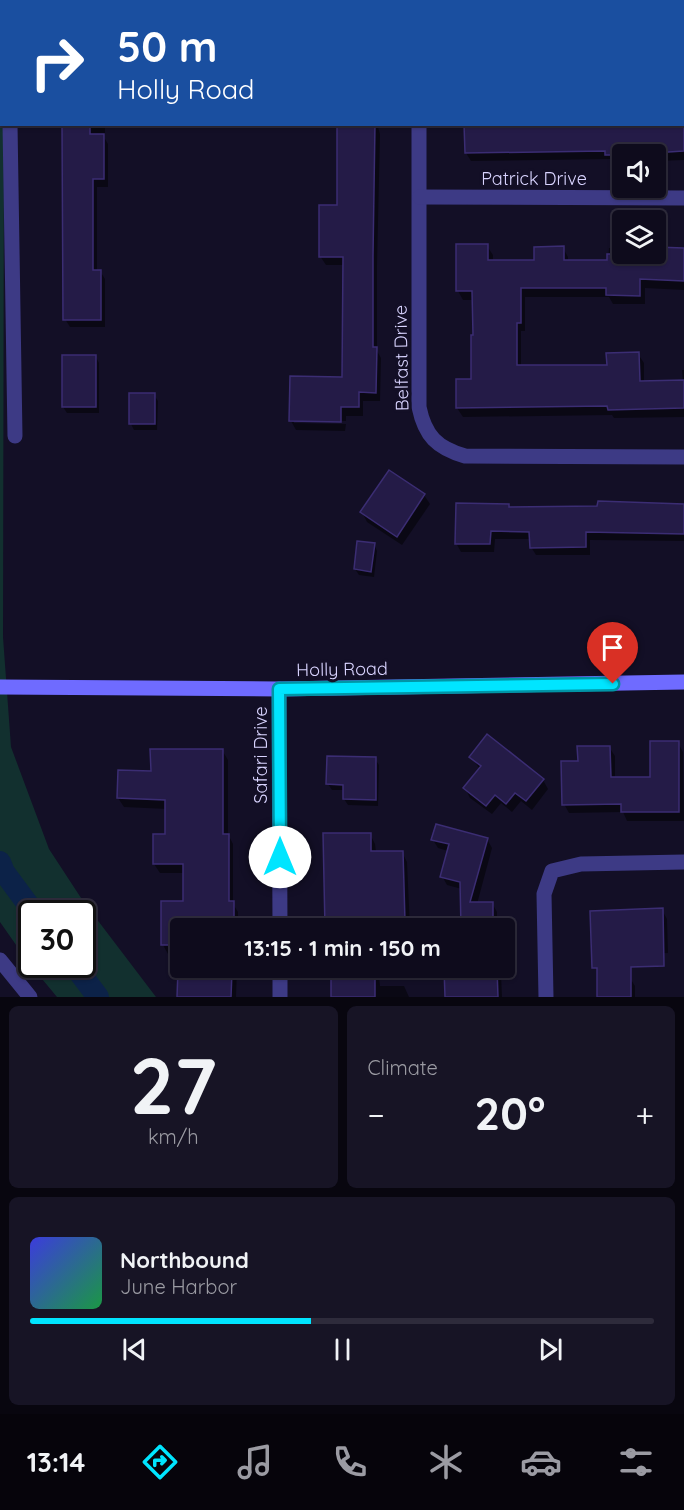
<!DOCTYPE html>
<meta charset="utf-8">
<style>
:root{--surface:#0e0b1c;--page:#171425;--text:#f1f3f6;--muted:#9b9ba3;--line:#2e2b3b;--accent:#00e5ff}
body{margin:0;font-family:Quicksand,sans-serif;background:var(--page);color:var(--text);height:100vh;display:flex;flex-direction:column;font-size:22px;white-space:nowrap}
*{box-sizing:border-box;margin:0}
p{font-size:20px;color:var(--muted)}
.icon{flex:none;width:33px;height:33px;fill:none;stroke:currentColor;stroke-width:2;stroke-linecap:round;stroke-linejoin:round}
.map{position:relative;height:997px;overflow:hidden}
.details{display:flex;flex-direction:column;gap:9px;padding:9px;background:#08060f;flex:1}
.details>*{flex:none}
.top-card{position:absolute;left:0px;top:0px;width:684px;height:126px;box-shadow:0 2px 4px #0004,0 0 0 2px var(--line);background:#1a4fa0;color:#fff;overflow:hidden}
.buttons{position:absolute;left:612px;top:144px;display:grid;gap:12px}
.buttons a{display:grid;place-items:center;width:54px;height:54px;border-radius:6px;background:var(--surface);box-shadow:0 2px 4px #0004,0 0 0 2px var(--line);font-size:30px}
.speed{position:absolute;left:18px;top:900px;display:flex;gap:12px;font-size:30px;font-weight:700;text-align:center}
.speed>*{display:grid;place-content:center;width:78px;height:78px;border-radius:50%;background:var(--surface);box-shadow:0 2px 4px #0004,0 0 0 2px var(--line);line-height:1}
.speed .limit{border:3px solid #111;border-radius:9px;background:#fff;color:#111}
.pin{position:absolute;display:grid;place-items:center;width:51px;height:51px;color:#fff;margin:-62px -26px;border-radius:50% 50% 50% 0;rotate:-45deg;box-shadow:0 0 6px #0007}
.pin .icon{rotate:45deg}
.me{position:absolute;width:66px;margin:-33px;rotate:0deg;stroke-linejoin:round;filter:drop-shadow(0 0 4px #0008)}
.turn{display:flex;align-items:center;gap:21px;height:126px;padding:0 18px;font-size:27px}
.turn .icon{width:78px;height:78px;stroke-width:2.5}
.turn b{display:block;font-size:42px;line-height:51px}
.big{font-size:45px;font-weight:800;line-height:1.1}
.details .widget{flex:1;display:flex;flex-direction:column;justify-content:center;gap:9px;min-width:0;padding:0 21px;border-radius:9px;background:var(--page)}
.details .dial{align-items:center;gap:0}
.dial b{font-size:78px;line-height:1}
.song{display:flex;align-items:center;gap:18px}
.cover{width:72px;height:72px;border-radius:9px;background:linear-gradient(135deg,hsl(240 70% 55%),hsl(140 70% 35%))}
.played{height:6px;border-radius:3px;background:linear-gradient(90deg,var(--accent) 45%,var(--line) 45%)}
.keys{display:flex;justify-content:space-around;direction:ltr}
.heat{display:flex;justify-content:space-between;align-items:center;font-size:33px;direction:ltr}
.details .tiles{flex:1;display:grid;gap:9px;grid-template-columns:1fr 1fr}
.widget:last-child{grid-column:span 2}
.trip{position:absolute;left:170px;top:918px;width:345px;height:60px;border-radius:6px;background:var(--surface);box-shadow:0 2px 4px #0004,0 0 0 2px var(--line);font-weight:800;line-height:60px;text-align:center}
.menu{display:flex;height:96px;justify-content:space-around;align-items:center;background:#06040b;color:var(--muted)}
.menu .icon{width:42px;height:42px}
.menu .on{color:var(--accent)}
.menu b{font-size:27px;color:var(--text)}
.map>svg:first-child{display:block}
.green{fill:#12302f;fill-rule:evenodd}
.shadow{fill:#0007}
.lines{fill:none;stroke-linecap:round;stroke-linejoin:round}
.canal{stroke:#0c2248;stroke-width:22}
.building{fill:#241b47;stroke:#3b2d73;stroke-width:1.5}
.minor{stroke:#3d3a85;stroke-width:15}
.tertiary{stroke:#3d3a85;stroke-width:15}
.secondary{stroke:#6f6bff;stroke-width:15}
.route-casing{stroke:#0095a6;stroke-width:15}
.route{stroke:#00e5ff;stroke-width:10}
.labels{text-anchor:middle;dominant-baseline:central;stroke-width:6;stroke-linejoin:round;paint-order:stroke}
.street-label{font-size:18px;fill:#d9d4ff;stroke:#130f26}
</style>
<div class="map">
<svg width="684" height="997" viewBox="0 0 684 997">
<rect width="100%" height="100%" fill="#130f26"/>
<path class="green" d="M0,0h4l-2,2v122l2,1 -1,512 8,110 38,102 34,52 73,96h-99l-29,-35 -28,-40zM32,914h50v50h-50z"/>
<g class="shadow">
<path d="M65,0h36l-36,2z"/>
<path d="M335,0h43l-43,2z"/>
<path d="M456,0h228v33l-2,-31z"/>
<path d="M682,121h2v39l-26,1v2h-2v-9h-34v9h-10l-2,-4 -139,2 -5,-8 216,-29z"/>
<path d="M64,124h41v15l3,5v43h-11v84h3l5,8v48h-35l-5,-8z"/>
<path d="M339,124h38l3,10 -3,132v85l4,7 -1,43h-17v15h-17v5l-52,-1v3l52,1 -1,7 -49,-1 -5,-9 53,-43v-113h-18l-6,-9 19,-50z"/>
<path d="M487,246l6,9v6h43l27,-13 5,9v5h40l1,-14h13v6h34v-6h28v42l-39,-2v16h-32l-4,-7h-84v34h-4v36l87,-1 30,-12 6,9v19h39l-1,-12h2v47l-70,1 -2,-3 -149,2 -6,-9 16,-28 1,-80h-11l-5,-9z"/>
<path d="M96,357l3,6v50h-32l-4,-6z"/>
<path d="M154,395l4,6 -1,29h-23l-3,-6z"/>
<path d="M424,495l6,9 -28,41 -35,-23 -5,-10z"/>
<path d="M684,505v36l-94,-1v15h-54l-5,-8v-8h-36l-1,13h-33l-5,-9 54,-35z"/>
<path d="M374,544l3,7 -3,26 -15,-2 -4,-6z"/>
<path d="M678,743l5,9 1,69h-57l-4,-9 -54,1 -5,-9 15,-42 30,-15 6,9v22h36z"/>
<path d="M222,750l6,10v74l5,10v60l5,8v16h-58v40h58l-1,1 -1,28h-57l1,-43h-12l-5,-9 22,-42v-30h-25l-6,-9 13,-29v-26l-43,-2 -6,-9 34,-25z"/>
<path d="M471,757l72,23 5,9 -16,21 -11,-9 -9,11 -11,-9 -9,11 -22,-16 -5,-10 15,-19z"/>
<path d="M375,759l4,6 -1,41 -30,-1 -4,-6v-9h-12l-4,-6z"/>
<path d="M325,834h45l5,10 1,8h26l5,10 3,66h-84z"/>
<path d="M487,839l5,9 -15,56 15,-1 5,9v16h-34l-1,-39 -15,-4 -5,-9 6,-25 -10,-3 -5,-8z"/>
<path d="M662,910l5,9 1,34 -70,3z"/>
<path d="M333,968h45l2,18h24l5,11h-76z"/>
<path d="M445,968h53l3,6 1,23h-56z"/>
<path d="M630,978l5,8v11h-37z"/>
</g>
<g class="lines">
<g class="canal">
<path d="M0,862l4,10 31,42"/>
<path d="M73,964l25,33"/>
</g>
</g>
<g class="building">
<path d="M62,124h28v10h14v45h-11v91h8v50h-38z"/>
<path d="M337,124h38l-2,132v91h4l-1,46 -17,-1v15h-18v15l-52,-1 1,-45 52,1 1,-120h-24v-52h18z"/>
<path d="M464,124h220v27l-62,4h-17v-4l-140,2z"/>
<path d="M456,244h32v16h46v-13l30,-1v14h43v-6h49v-7l28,1v33l-44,-2v17l-34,-1v-7h-85v35h-4v42h90l-1,-12 33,-1 1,29 44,-1v28l-76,2 -1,-4 -151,2v-29h15v-44h2l-1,-44h-16z"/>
<rect x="62" y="355" width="34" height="52"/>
<rect x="129" y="393" width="26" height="31"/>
<path d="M389,470l36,24 -28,43 -37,-25z"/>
<path d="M598,501l86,3v30l-98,-2v15l-56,1 -1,-16 -38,-1 -1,13h-35l1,-41 53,1v3l88,-1z"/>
<path d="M357,541l18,2 -4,29 -17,-3z"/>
<path d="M487,734l57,45 -18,22 -11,-8 -9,11 -11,-9 -9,11 -23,-18 18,-22 -12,-9z"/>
<path d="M650,741h29v71h-58v-8l-59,1 -1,-44h17l-1,-15h33l1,31h39z"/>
<path d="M150,749h73v85h6v67h5v27h-54v17h-19v-44h22v-37h-30v-30h12v-34l-48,-2 1,-28 33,1z"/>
<path d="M327,756l49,1v43l-33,-1v-14l-17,-1z"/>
<path d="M436,824l52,14 -18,64h23v26h-32l-1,-46 -20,-5 9,-33 -18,-4z"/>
<path d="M323,833h48v18h32l2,70h-32v7h-48z"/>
<path d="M663,908l1,58 -33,1v30h-34v-29h-5l-2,-57z"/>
<path d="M444,968h53l1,29h-53z"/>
<path d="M178,970l54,1 -1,26h-54z"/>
<rect x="331" y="970" width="44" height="27"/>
</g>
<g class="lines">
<g class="minor">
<path d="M8,0v2"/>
<path d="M419,0v2"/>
<path d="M10,124l5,312"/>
<path d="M419,124v283c6,29 18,41 46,49l219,1"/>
<path d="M420,197l264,1"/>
<path d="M279,689l1,239"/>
<path d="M280,968v29"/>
<path d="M546,997l-2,-103 8,-23 29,-7 103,-2"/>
</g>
<path class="tertiary" d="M0,960l30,37"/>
<path class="secondary" d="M0,687l279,2 405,-7"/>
</g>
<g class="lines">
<defs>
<path id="route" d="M280,857l-1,-168 334,-5"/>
</defs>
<use href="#route" class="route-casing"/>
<use href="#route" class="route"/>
</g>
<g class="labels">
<g class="street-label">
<text x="534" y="178">Patrick Drive</text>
<text transform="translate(401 358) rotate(-91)">Belfast Drive</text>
<text transform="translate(342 669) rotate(-1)">Holly Road</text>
<text transform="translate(260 755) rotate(-90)">Safari Drive</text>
</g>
</g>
</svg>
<div class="buttons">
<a><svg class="icon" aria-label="sound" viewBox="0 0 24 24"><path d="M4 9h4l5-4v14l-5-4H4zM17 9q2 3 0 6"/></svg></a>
<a><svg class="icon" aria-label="layers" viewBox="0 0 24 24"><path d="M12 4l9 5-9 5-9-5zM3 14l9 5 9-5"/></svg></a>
</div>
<div class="speed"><div class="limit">30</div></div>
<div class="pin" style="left:613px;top:684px;background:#d93025"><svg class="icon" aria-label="arrive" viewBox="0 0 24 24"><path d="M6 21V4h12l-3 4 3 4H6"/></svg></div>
<svg class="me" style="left:280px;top:857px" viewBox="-20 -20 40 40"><circle r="19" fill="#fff"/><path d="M0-13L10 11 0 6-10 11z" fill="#00e5ff"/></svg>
<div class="trip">13:15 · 1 min · 150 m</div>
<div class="top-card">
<div class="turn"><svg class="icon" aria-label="right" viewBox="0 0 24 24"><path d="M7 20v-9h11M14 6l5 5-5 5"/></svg><div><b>50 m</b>Holly Road</div></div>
</div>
</div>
<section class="details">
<div class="tiles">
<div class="widget dial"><b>27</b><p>km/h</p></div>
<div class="widget"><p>Climate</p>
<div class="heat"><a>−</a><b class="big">20°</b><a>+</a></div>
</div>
<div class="widget">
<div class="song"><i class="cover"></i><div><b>Northbound</b><p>June Harbor</p></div></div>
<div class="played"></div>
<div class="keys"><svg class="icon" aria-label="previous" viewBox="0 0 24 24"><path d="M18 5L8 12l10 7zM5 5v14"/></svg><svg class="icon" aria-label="pause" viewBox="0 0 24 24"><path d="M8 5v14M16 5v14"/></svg><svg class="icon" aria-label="next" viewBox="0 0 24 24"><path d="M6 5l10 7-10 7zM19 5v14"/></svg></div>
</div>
</div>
</section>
<nav class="menu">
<b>13:14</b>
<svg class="icon on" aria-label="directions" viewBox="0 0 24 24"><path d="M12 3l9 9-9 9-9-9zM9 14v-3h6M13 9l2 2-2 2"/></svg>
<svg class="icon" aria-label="music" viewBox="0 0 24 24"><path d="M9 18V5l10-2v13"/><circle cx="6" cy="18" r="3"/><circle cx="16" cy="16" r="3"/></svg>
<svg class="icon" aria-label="phone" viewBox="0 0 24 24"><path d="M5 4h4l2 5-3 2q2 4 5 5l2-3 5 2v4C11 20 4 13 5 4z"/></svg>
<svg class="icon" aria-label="climate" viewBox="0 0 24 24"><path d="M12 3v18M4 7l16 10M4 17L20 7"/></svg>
<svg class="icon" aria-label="car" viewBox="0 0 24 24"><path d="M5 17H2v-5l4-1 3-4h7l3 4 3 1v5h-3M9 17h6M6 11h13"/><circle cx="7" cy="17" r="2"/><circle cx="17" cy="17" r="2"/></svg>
<svg class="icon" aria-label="filters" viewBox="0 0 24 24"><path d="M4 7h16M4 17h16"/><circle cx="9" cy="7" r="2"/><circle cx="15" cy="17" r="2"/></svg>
</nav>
